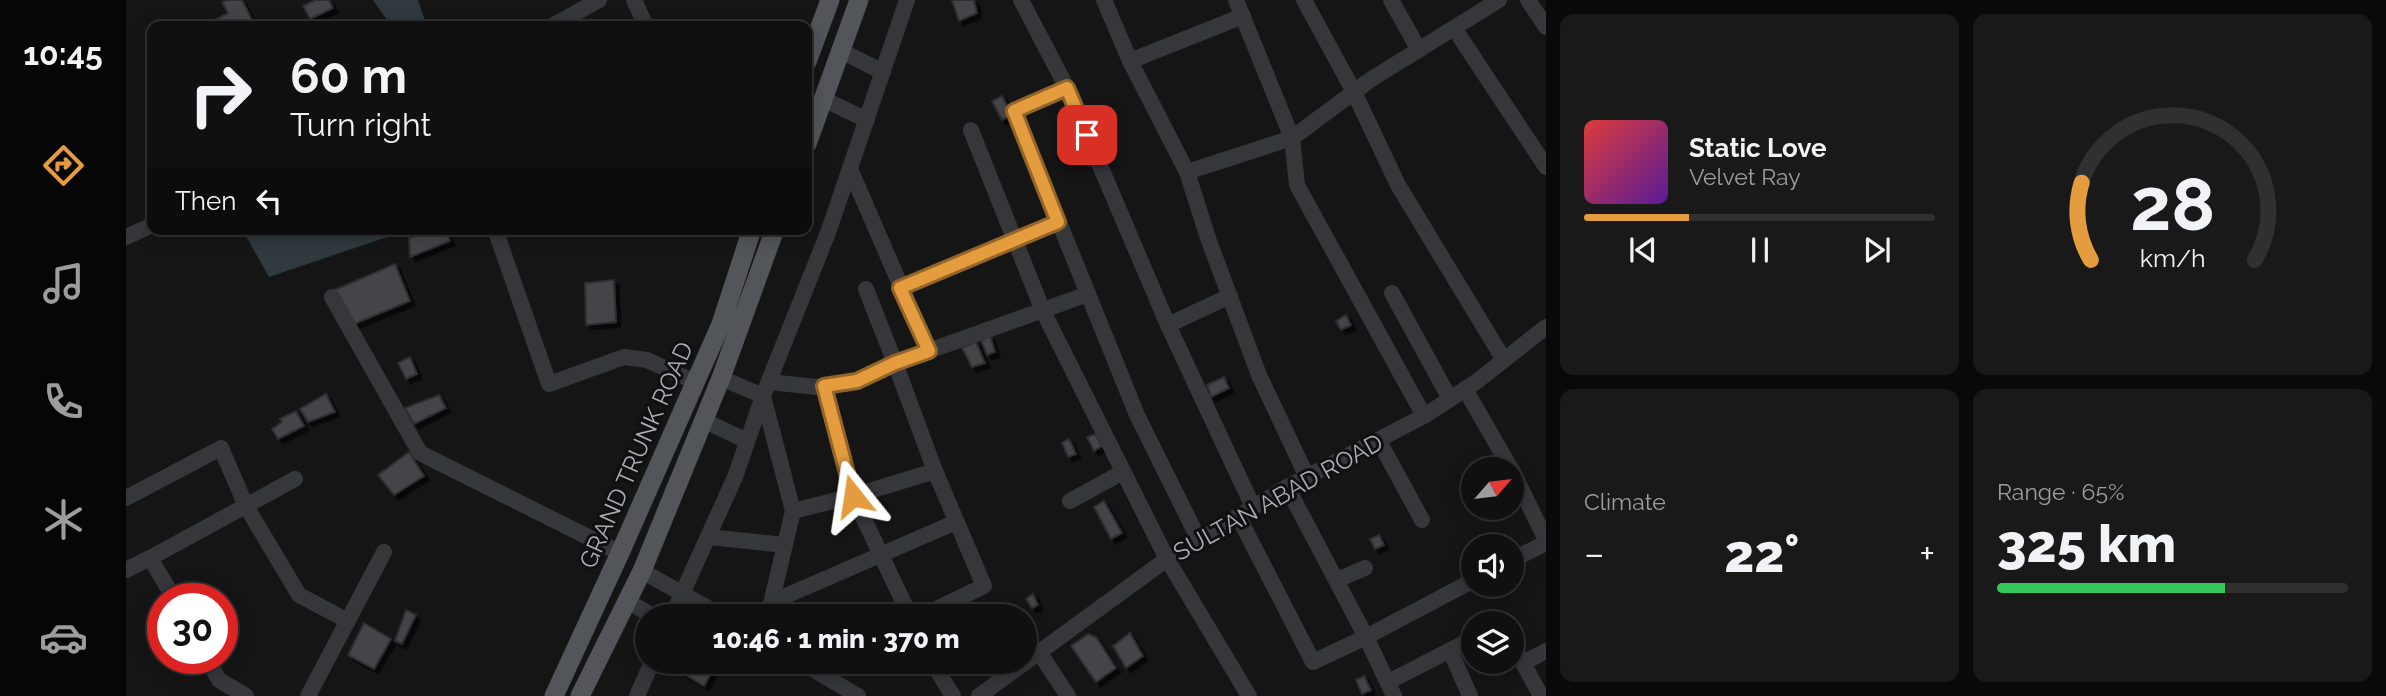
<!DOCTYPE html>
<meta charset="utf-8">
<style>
:root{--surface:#101010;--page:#191919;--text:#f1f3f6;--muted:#9c9d9f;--line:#303030;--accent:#e49c3f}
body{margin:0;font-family:Raleway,sans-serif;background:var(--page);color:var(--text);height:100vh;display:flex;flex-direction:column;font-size:26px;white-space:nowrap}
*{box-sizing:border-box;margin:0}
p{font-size:23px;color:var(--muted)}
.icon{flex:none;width:38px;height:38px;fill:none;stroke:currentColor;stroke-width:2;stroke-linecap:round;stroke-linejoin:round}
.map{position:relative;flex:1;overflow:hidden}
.sheet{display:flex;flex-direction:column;gap:14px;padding:14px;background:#090909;width:840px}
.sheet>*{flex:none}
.top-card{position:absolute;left:21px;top:21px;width:665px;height:214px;border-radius:14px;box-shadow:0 4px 18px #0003,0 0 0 2px var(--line);background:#101010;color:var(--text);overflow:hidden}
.needle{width:46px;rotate:62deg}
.fabs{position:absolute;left:1335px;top:457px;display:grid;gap:14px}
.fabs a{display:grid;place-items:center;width:63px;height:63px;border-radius:50%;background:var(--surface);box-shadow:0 4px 18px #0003,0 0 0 2px var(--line);font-size:35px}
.speed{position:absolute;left:21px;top:583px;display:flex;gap:14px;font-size:35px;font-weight:700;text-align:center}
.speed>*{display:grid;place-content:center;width:91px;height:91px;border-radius:50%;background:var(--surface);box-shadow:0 4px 18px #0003,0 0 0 2px var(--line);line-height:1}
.speed .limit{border:10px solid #d22;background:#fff;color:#111}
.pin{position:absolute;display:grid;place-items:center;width:60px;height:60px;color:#fff;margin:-30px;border-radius:14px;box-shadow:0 4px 10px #0006}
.me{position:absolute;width:77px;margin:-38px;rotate:345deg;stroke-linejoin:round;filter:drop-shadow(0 0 5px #0008)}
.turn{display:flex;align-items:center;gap:24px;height:147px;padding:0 28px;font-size:32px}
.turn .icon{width:91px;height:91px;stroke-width:2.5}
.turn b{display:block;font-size:49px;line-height:60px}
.then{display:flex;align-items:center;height:66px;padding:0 28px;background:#0003;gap:14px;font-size:26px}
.big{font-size:52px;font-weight:800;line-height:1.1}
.sheet .card{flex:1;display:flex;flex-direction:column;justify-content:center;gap:10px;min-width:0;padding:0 24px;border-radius:14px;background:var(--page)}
.sheet .dial{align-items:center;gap:0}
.dial svg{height:182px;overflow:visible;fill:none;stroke:var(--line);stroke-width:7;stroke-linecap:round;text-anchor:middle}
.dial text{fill:var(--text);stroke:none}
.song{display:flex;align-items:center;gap:21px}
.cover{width:84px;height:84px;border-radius:10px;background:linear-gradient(135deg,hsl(0 70% 55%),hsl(270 70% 35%))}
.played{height:7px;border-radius:4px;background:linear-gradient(90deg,var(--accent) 30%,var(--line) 30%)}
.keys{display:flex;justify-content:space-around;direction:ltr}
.heat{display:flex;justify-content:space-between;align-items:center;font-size:38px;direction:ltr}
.charge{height:10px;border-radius:5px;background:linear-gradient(90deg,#34c759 65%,var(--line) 0)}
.sheet .tiles{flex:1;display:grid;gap:14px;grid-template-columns:repeat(2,1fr)}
.trip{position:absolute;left:509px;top:604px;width:402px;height:70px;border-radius:35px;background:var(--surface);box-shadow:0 4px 18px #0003,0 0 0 2px var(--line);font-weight:800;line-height:70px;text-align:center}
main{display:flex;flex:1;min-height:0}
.menu{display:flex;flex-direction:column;width:126px;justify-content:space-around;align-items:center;background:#060606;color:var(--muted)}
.menu .icon{width:49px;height:49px}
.menu .current{color:var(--accent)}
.menu b{font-size:32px;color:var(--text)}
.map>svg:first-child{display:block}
.water{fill:#2f393e}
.building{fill:#444549;stroke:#2f2f32;stroke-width:2;filter:url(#shadow)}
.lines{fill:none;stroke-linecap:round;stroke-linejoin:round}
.minor{stroke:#36373b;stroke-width:16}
.major{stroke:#52555a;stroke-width:19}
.route-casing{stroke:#946529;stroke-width:18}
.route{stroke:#e49c3f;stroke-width:12}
.labels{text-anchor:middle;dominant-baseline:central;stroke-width:6;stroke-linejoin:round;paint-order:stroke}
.street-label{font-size:24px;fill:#a8adb6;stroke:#101011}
</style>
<main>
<nav class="menu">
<b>10:45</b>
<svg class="icon current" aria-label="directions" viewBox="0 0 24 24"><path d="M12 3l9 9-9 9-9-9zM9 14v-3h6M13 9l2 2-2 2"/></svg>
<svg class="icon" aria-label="music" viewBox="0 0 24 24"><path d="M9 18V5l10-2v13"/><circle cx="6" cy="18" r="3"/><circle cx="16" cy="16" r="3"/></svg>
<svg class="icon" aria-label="phone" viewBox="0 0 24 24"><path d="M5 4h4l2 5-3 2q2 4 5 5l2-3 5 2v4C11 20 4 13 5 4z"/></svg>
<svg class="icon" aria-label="climate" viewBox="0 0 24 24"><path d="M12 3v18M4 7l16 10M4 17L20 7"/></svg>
<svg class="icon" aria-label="car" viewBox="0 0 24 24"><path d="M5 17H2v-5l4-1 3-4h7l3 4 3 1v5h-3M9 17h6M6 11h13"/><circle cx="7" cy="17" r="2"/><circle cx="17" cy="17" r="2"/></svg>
</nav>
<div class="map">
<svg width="1420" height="696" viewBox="0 0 1420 696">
<defs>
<filter id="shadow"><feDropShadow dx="4.5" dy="4.5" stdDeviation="0" flood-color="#0009"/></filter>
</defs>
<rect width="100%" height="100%" fill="#151516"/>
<g class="water">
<path d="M247,0h45l7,21 25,-2 5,7h-64z"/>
<path d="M116,229h169l-142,48z"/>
</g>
<g class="building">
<path d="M102,0h14l13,26h-47l-1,-2 21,-11 -6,-11z"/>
<path d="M190,0h13l4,8 -23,11 -7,-13z"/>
<path d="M826,0h22l3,13 -18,8z"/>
<path d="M876,96l10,19 -10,5 -10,-19z"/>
<path d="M305,229h14l5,12 -40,16 -1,-19z"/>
<path d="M269,264l15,37 -56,23 -22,-33z"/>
<path d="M488,280l2,42 -30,3 -1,-42z"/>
<path d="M1220,315l5,10 -10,5 -5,-9z"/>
<path d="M864,336l5,16 -8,3 -6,-15z"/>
<path d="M850,342l9,21 -13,4 -10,-19z"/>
<path d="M284,357l7,17 -11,5 -8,-16z"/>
<path d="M1098,377l5,11 -18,9 -4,-12z"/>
<path d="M200,394l9,18 -27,10 -8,-13z"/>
<path d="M313,395l7,13 -32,16 -9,-16z"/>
<path d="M170,411l8,15 -26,13 -6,-10 10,-7 -2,-3z"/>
<path d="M969,434l7,12 -8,5 -7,-14z"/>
<path d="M943,439l7,15 -8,3 -6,-14z"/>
<path d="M283,452l15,24 -30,19 -16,-20z"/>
<path d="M978,501l18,32 -11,6 -17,-32z"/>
<path d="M1253,535l5,10 -9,4 -5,-10z"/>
<path d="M907,594l5,11 -6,3 -6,-9z"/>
<path d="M280,610l10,5 -14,29 -7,-3z"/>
<path d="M238,623l27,16 -17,30 -26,-14z"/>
<path d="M1004,633l13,23 -17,12 -13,-22z"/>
<path d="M962,634l8,3 20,31 -20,14 -25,-36z"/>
<path d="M539,662h29l18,10 -8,14z"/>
<path d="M1238,676l7,14 -9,4 -6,-14z"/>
</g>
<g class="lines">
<g class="minor">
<path d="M508,0l12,26"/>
<path d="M895,0l46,88 -53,23 123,304 62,125"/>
<path d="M978,0l26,61 113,-45"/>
<path d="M1110,0l56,138 5,47 127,231"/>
<path d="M1178,0l50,92 44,93 106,175"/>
<path d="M1265,0l28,50"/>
<path d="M1402,0l18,27"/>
<path d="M426,26l47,-26"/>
<path d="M1328,28l92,139"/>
<path d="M715,51l42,21"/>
<path d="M1004,61l57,111 105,-34 78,-58 129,-80"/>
<path d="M941,88l101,237 85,182"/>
<path d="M697,99l44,21"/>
<path d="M845,130l72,181 124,248 82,137"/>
<path d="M724,169l79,182"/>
<path d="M1061,172l22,69 50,134 48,102"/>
<path d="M369,229l54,155 75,-27 23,3 48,22"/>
<path d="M0,237l26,-12"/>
<path d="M774,288l158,-67"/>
<path d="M740,289l29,74 193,-69"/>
<path d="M1266,293l58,106"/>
<path d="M206,297l88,156 200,100"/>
<path d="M1042,325l62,-29"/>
<path d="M595,378l42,18 30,115 -25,105"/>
<path d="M643,382l48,5 40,-6 38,-18 40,108 -82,25 57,120"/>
<path d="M1339,389l46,80"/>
<path d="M577,420l44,21"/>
<path d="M1253,441l43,79"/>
<path d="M1386,470l34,70"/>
<path d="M1161,487l79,150 28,59"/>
<path d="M0,498l95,-50 25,58 53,89 49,26"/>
<path d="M944,501l53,-29"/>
<path d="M667,511l60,-15 -29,-110"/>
<path d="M1112,516l75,146 53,-25 108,-57"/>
<path d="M582,537l77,8"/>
<path d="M1386,560l34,-17"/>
<path d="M0,570l24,-12"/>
<path d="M516,571l80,45"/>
<path d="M1211,580l28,-12"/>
<path d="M48,598l-24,-40 145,-79"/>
<path d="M501,601l26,15"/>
<path d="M646,602l184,-80"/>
<path d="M546,616l63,-139 28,-81 66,-166 78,-230"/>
<path d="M796,616l62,-30 -49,-115"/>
<path d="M1375,623h1"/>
<path d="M1386,643l29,53"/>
<path d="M1324,650l20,46"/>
<path d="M913,652l29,44"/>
<path d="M81,658l12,22 27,16"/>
<path d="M675,662l57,34"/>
<path d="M806,662l21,34"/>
<path d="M1397,663l23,-12"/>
<path d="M1262,682l86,-44"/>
<path d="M182,696l76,-144"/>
<path d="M511,696l15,-34"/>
<path d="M853,696l188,-137 120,-72 137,-71 52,-34 70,-55"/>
</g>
<g class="major">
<path d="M681,62l23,-62"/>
<path d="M681,144l52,-144"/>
<path d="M428,696l66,-143 101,-229 31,-95"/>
<path d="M454,696l62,-125 79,-193 54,-149"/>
</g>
</g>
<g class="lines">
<defs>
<path id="route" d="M727,496l-29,-110 33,-5 38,-18 34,-12 -29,-63 158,-66 -44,-111 53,-23 20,47"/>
</defs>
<use href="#route" class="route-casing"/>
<use href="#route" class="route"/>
</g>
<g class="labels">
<g class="street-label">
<text transform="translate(510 455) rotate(-66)">GRAND TRUNK ROAD</text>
<text transform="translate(1152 497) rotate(-29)">SULTAN ABAD ROAD</text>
</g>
</g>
</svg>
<div class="fabs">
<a><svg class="needle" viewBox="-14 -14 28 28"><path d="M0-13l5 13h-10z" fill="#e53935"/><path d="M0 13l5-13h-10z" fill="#9c9d9f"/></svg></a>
<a><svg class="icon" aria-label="sound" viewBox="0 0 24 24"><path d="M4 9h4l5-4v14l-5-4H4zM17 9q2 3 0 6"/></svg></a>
<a><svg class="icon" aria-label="layers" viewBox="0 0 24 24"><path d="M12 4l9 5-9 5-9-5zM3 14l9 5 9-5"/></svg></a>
</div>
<div class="speed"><div class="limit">30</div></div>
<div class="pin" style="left:961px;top:135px;background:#d93025"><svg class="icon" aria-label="arrive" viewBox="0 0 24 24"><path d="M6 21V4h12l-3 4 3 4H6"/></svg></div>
<svg class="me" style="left:727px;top:496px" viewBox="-20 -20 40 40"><path d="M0-17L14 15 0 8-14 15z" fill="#e49c3f" stroke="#fff" stroke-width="4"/></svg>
<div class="trip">10:46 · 1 min · 370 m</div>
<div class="top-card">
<div class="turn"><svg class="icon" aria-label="right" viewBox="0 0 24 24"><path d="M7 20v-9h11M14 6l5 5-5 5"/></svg><div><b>60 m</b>Turn right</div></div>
<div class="then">Then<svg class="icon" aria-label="left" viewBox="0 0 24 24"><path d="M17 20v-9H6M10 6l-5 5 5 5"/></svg></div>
</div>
</div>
<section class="sheet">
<div class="tiles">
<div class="card">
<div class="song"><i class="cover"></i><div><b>Static Love</b><p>Velvet Ray</p></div></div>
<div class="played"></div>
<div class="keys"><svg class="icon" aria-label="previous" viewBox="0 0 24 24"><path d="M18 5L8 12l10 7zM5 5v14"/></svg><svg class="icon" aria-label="pause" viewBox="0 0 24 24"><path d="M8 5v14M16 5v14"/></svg><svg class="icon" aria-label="next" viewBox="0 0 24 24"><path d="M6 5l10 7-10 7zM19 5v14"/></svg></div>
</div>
<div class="card dial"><svg viewBox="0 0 100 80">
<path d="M14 69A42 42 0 1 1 86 69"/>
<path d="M14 69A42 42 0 0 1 10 35" stroke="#e49c3f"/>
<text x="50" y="56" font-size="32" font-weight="700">28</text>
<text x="50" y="72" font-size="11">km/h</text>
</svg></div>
<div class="card"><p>Climate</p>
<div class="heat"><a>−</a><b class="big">22°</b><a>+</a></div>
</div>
<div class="card"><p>Range · 65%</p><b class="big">325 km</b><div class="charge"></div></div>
</div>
</section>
</main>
